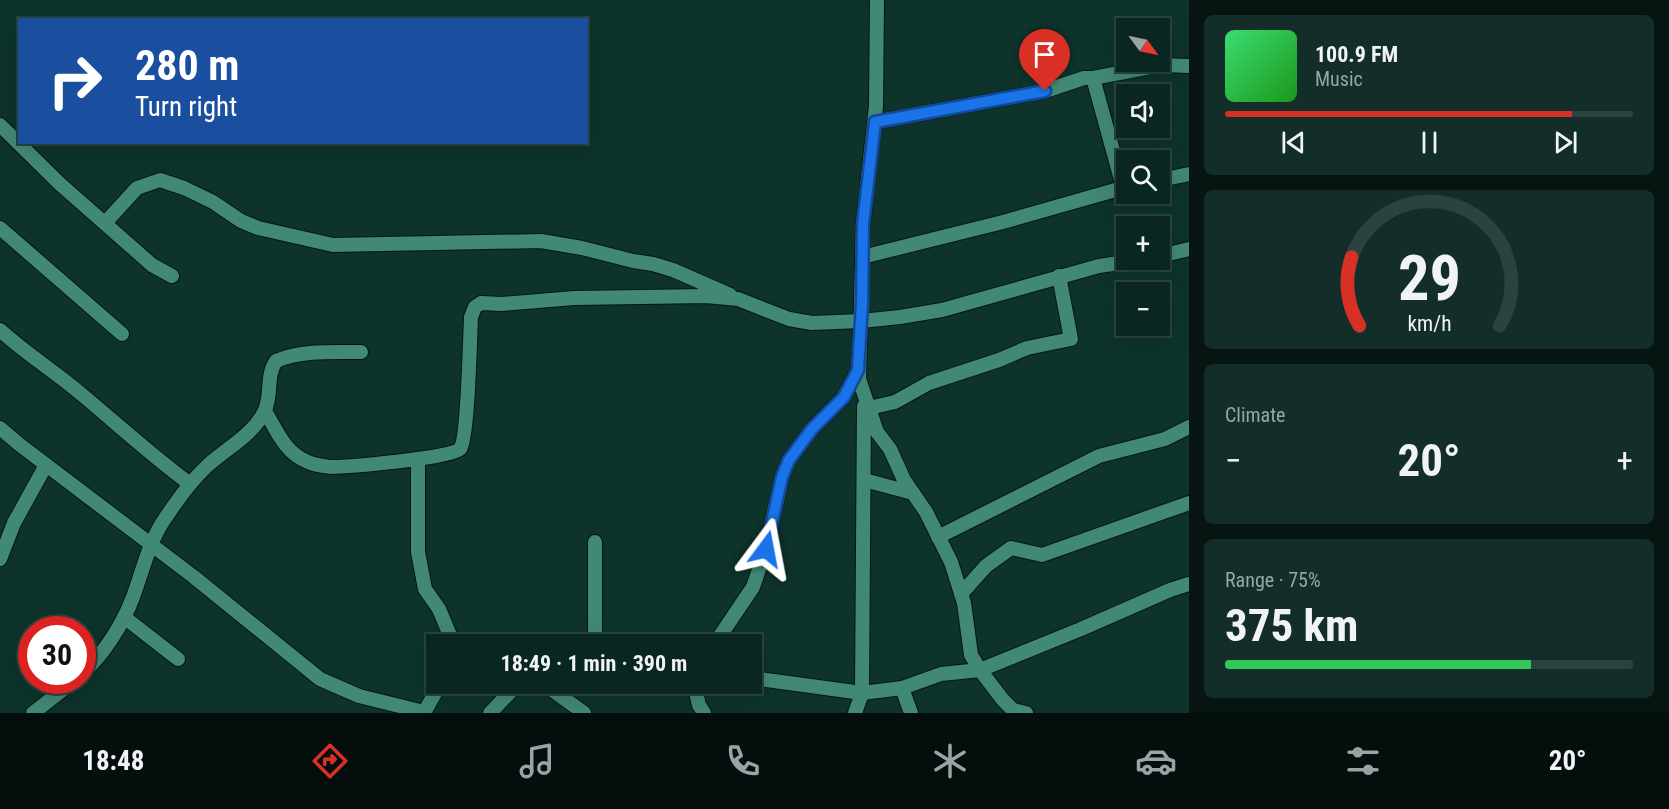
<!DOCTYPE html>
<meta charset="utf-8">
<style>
:root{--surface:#0a2620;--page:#132e29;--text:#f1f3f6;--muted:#99a5a5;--line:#2a433e;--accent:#d93025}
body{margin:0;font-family:"Roboto Condensed",sans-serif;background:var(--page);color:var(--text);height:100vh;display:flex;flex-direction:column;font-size:22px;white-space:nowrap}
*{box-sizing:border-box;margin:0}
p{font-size:20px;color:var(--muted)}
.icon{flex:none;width:33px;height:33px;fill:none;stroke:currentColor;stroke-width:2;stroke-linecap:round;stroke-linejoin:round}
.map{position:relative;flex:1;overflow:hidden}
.drawer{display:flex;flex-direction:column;gap:15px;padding:15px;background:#061512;width:480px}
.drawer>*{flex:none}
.guide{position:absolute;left:18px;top:18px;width:570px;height:126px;border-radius:0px;box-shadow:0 6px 24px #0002,0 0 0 2px var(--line);background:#1a4fa0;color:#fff;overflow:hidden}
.needle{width:39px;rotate:123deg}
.buttons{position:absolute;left:1116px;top:18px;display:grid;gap:12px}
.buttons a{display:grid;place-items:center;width:54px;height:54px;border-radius:0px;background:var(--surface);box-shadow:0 6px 24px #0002,0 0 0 2px var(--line);font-size:30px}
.speed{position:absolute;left:18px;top:616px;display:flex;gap:12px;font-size:30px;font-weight:700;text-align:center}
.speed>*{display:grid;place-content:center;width:78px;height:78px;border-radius:50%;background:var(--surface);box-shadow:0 6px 24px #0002,0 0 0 2px var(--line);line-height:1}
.speed .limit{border:9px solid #d22;background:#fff;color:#111}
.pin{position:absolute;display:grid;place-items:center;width:51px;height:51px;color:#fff;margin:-62px -26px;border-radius:50% 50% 50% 0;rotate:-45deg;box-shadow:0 0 6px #0007}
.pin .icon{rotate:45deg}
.me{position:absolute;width:66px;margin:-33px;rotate:13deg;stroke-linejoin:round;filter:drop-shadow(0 0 4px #0008)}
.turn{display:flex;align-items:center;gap:21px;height:126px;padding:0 18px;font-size:27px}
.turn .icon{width:78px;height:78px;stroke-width:2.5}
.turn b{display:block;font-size:42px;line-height:51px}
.big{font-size:45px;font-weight:700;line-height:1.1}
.drawer .widget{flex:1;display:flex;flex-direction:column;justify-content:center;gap:9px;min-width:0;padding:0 21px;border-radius:9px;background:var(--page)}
.drawer .dial{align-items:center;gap:0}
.dial svg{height:156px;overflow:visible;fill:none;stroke:var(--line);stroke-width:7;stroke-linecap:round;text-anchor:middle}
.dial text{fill:var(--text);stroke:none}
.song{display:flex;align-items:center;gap:18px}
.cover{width:72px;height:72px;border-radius:9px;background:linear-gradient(135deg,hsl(140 70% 55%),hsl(120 70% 35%))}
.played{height:6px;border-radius:3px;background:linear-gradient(90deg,var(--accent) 85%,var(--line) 85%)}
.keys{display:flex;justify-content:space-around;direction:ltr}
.heat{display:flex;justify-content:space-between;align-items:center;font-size:33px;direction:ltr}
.charge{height:9px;border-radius:4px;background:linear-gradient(90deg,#34c759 75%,var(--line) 0)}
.trip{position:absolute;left:426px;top:634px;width:336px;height:60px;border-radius:0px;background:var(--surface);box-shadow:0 6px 24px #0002,0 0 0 2px var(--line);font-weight:700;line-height:60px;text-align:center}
.dock{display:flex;height:96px;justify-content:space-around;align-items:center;background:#040f0d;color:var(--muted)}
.dock .icon{width:42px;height:42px}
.dock .active{color:var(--accent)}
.dock b{font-size:27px;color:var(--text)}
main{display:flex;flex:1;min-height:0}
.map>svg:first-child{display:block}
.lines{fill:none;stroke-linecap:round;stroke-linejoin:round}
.minor-casing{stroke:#041813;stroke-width:16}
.minor{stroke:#428876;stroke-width:14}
.route-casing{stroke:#114b97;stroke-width:15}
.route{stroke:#1a73e8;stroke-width:10}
</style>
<main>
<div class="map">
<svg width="1189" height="713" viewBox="0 0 1189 713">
<rect width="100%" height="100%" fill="#0d332a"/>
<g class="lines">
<defs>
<g id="minor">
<path d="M877,0l-1,106 -13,118 -4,155 18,53 13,17 14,31 22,32 25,50 13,41 7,52 9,15 23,30 10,10 13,3"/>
<path d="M1093,78l30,109"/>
<path d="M875,122l170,-31 39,-13h9l68,-13 28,1"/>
<path d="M0,125l60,59 92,81 20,11"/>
<path d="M1160,180l29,-6"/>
<path d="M105,223l32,-35 23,-8 24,8 29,14 28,19 17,7 75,17 208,-4 41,7 51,13 20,3 20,6 57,25"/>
<path d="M0,228l122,106"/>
<path d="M1160,256l29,-7"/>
<path d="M862,257l141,-35 123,-35"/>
<path d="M0,330c25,23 54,41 80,63 36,30 72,63 110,91"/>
<path d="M869,408l26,-6 34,-19 70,-23 28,-12 44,-9 -12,-63"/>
<path d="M265,411c12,20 20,42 43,51 6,3 15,4 22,5 17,0 123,-9 130,-18 8,-10 10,-112 11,-132l4,-10 6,-4 21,1 72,-6 132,-2 32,3 51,20 23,4 49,-2 39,-4 42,-7 157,-44 40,-6"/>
<path d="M0,428l20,17 174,132 126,102 39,17 65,16"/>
<path d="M418,459v93l7,37 14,20 15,36"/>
<path d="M864,480l49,13"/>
<path d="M938,537l161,-81 66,-17 24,-12"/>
<path d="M0,559l14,-36 32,-58"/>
<path d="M961,594l25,-28 25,-18 31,7 147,-52"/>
<path d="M124,617l54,42"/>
<path d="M595,645v-103"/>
<path d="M714,645l39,-58 13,-38 16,-72 7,-17 23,-31 32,-32 14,-27"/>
<path d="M82,674c22,-20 41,-50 51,-77 10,-27 16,-56 33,-80 12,-18 25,-36 40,-50 20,-19 48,-32 59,-57 7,-16 1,-35 11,-49 25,-11 58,-9 85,-9"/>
<path d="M752,678l110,15 40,-5 9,25"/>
<path d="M544,684l40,29"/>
<path d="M694,684l5,21 5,8"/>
<path d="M902,688l39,-14 39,-4 101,-41 89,-39 19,-6"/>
<path d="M33,713l41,-32"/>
<path d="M424,713l16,-29"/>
<path d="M490,713l28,-29"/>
<path d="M855,713l7,-20 2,-287"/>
</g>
</defs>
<use href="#minor" class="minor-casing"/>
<use href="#minor" class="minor"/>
</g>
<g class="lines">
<defs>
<path id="route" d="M766,549l16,-72 7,-17 23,-31 32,-32 14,-27 4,-66 1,-80 12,-102 170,-31"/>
</defs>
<use href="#route" class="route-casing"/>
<use href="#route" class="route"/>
</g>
</svg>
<div class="buttons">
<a><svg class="needle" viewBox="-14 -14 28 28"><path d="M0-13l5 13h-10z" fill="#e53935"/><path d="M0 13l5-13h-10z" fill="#99a5a5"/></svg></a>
<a><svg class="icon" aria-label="sound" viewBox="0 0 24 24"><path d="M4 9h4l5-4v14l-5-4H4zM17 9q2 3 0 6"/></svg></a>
<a><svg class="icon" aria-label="search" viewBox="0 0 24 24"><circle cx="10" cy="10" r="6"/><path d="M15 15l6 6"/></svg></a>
<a>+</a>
<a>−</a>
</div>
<div class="speed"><div class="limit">30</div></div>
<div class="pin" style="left:1045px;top:91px;background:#d93025"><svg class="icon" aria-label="arrive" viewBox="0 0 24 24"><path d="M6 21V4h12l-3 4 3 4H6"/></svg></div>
<svg class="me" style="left:766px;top:549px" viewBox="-20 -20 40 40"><path d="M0-17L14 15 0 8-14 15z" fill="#1a73e8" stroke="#fff" stroke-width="4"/></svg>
<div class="trip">18:49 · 1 min · 390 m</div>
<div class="guide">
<div class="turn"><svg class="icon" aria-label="right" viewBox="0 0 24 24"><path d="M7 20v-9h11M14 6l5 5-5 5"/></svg><div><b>280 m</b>Turn right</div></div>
</div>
</div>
<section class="drawer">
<div class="widget">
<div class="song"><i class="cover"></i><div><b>100.9 FM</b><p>Music</p></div></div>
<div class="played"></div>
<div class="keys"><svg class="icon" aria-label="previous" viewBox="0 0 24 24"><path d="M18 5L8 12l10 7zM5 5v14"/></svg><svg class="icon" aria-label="pause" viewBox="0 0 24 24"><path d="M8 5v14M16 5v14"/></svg><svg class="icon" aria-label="next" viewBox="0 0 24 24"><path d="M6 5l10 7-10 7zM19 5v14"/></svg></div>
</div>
<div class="widget dial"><svg viewBox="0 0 100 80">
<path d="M14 69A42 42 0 1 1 86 69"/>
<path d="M14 69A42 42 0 0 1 10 34" stroke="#d93025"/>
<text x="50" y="56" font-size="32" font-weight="700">29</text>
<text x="50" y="72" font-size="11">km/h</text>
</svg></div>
<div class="widget"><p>Climate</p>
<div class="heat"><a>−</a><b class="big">20°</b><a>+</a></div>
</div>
<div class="widget"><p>Range · 75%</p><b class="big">375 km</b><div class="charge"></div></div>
</section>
</main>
<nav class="dock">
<b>18:48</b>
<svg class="icon active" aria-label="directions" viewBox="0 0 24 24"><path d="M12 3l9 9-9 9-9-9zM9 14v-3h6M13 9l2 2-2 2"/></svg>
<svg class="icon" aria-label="music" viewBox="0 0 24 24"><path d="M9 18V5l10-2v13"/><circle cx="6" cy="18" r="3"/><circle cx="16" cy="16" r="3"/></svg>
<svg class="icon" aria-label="phone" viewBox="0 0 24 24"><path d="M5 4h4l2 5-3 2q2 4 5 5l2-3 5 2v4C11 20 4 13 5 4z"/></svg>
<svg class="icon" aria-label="climate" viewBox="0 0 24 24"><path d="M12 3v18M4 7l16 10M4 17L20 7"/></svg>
<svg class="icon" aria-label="car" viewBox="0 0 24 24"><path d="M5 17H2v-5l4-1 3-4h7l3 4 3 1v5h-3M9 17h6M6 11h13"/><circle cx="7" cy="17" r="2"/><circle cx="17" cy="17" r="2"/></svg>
<svg class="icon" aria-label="filters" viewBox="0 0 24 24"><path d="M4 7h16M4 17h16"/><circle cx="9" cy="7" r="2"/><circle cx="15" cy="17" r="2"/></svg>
<b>20°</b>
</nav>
